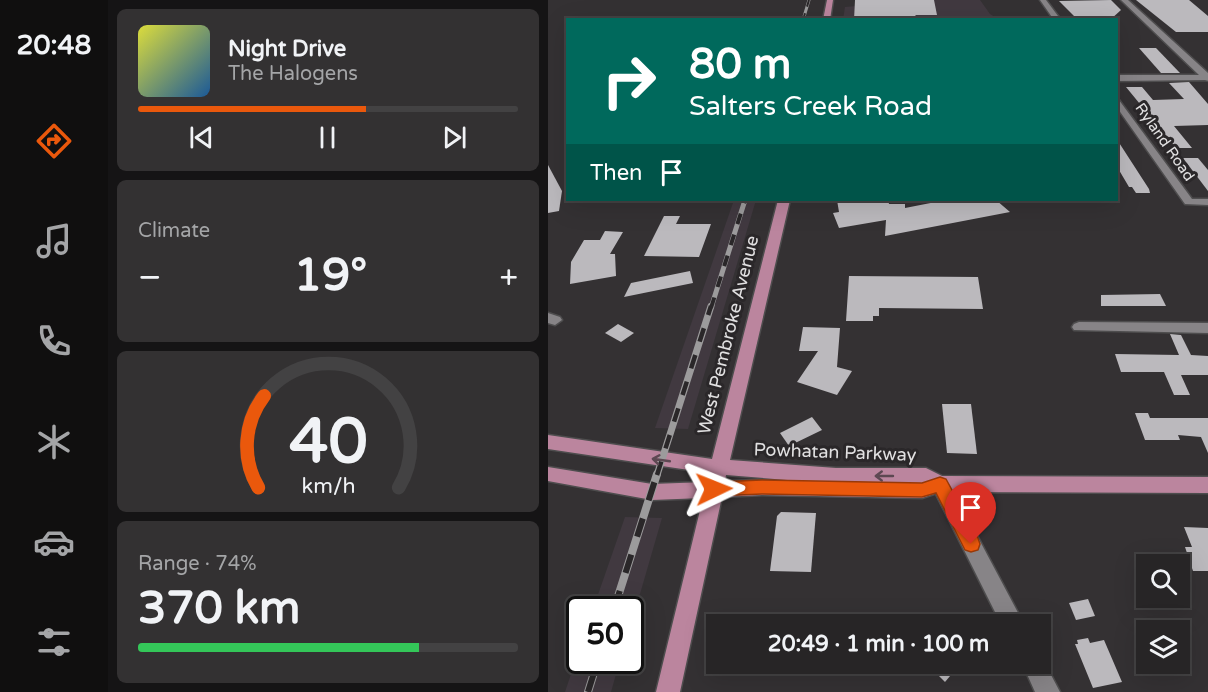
<!DOCTYPE html>
<meta charset="utf-8">
<style>
:root{--surface:#272526;--page:#333132;--text:#f1f3f6;--muted:#a4a5a7;--line:#434243;--accent:#ea580c}
body{margin:0;font-family:"Varela Round",sans-serif;background:var(--page);color:var(--text);height:100vh;display:flex;flex-direction:column;font-size:22px;white-space:nowrap}
*{box-sizing:border-box;margin:0}
p{font-size:20px;color:var(--muted)}
.icon{flex:none;width:33px;height:33px;fill:none;stroke:currentColor;stroke-width:2;stroke-linecap:round;stroke-linejoin:round}
.map{position:relative;flex:1;overflow:hidden}
.panel{display:flex;flex-direction:column;gap:9px;padding:9px;background:#151415;width:440px}
.panel>*{flex:none}
.banner{position:absolute;left:18px;top:18px;width:552px;height:183px;border-radius:0px;box-shadow:0 6px 24px #0002,0 0 0 2px var(--line);background:#00695c;color:#fff;overflow:hidden}
.fabs{position:absolute;left:588px;top:554px;display:grid;gap:12px}
.fabs a{display:grid;place-items:center;width:54px;height:54px;border-radius:0px;background:var(--surface);box-shadow:0 6px 24px #0002,0 0 0 2px var(--line);font-size:30px}
.speed{position:absolute;left:18px;top:596px;display:flex;gap:12px;font-size:30px;font-weight:700;text-align:center}
.speed>*{display:grid;place-content:center;width:78px;height:78px;border-radius:50%;background:var(--surface);box-shadow:0 6px 24px #0002,0 0 0 2px var(--line);line-height:1}
.speed .limit{border:3px solid #111;border-radius:9px;background:#fff;color:#111}
.pin{position:absolute;display:grid;place-items:center;width:51px;height:51px;color:#fff;margin:-62px -26px;border-radius:50% 50% 50% 0;rotate:-45deg;box-shadow:0 0 6px #0007}
.pin .icon{rotate:45deg}
.me{position:absolute;width:66px;margin:-33px;rotate:88deg;stroke-linejoin:round;filter:drop-shadow(0 0 4px #0008)}
.turn{display:flex;align-items:center;gap:21px;height:126px;padding:0 24px;font-size:27px}
.turn .icon{width:78px;height:78px;stroke-width:2.5}
.turn b{display:block;font-size:42px;line-height:51px}
.then{display:flex;align-items:center;height:57px;padding:0 24px;background:#0003;gap:12px;font-size:22px}
.big{font-size:45px;font-weight:700;line-height:1.1}
.panel .card{flex:1;display:flex;flex-direction:column;justify-content:center;gap:9px;min-width:0;padding:0 21px;border-radius:9px;background:var(--page)}
.panel .dial{align-items:center;gap:0}
.dial svg{height:156px;overflow:visible;fill:none;stroke:var(--line);stroke-width:7;stroke-linecap:round;text-anchor:middle}
.dial text{fill:var(--text);stroke:none}
.song{display:flex;align-items:center;gap:18px}
.cover{width:72px;height:72px;border-radius:9px;background:linear-gradient(135deg,hsl(60 70% 55%),hsl(210 70% 35%))}
.played{height:6px;border-radius:3px;background:linear-gradient(90deg,var(--accent) 60%,var(--line) 60%)}
.keys{display:flex;justify-content:space-around;direction:ltr}
.heat{display:flex;justify-content:space-between;align-items:center;font-size:33px;direction:ltr}
.charge{height:9px;border-radius:4px;background:linear-gradient(90deg,#34c759 74%,var(--line) 0)}
.trip{position:absolute;left:158px;top:614px;width:345px;height:60px;border-radius:0px;background:var(--surface);box-shadow:0 6px 24px #0002,0 0 0 2px var(--line);font-weight:700;line-height:60px;text-align:center}
main{display:flex;flex:1;min-height:0}
.dock{display:flex;flex-direction:column;width:108px;justify-content:space-around;align-items:center;background:#100f0f;color:var(--muted)}
.dock .icon{width:42px;height:42px}
.dock .current{color:var(--accent)}
.dock b{font-size:27px;color:var(--text)}
.map>svg:first-child{display:block}
.built{fill:#413940}
.building{fill:#bbb9bd}
.lines{fill:none;stroke-linecap:round;stroke-linejoin:round}
.minor-casing{stroke:#4e4d4e;stroke-width:3}
.major-casing{stroke:#4e4d4e;stroke-width:3}
.minor{fill:#878487;fill-rule:evenodd}
.major{fill:#bb859e;fill-rule:evenodd}
.rail-far3-casing{stroke:#9c9b9c;stroke-width:3}
.rail-far2-casing{stroke:#9c9b9c;stroke-width:5}
.rail-far1-casing{stroke:#9c9b9c;stroke-width:7}
.rail-casing{stroke:#9c9b9c;stroke-width:8}
.rail-far3{stroke:#2a2729;stroke-width:2;stroke-dasharray:7;stroke-linecap:butt}
.rail-far2{stroke:#2a2729;stroke-width:4;stroke-dasharray:11;stroke-linecap:butt}
.rail-far1{stroke:#2a2729;stroke-width:4.5;stroke-dasharray:14;stroke-linecap:butt}
.rail{stroke:#2a2729;stroke-width:6;stroke-dasharray:19;stroke-linecap:butt}
.oneway{stroke:#5d4852}
.route{fill:#ea580c;stroke:#983908;stroke-width:1.5}
.labels{text-anchor:middle;dominant-baseline:central;stroke-width:6;stroke-linejoin:round;paint-order:stroke}
.far-street-label{font-size:15px;fill:#e1e0e1;stroke:#2a2729}
.street-label{font-size:18px;fill:#e1e0e1;stroke:#2a2729}
</style>
<main>
<nav class="dock">
<b>20:48</b>
<svg class="icon current" aria-label="directions" viewBox="0 0 24 24"><path d="M12 3l9 9-9 9-9-9zM9 14v-3h6M13 9l2 2-2 2"/></svg>
<svg class="icon" aria-label="music" viewBox="0 0 24 24"><path d="M9 18V5l10-2v13"/><circle cx="6" cy="18" r="3"/><circle cx="16" cy="16" r="3"/></svg>
<svg class="icon" aria-label="phone" viewBox="0 0 24 24"><path d="M5 4h4l2 5-3 2q2 4 5 5l2-3 5 2v4C11 20 4 13 5 4z"/></svg>
<svg class="icon" aria-label="climate" viewBox="0 0 24 24"><path d="M12 3v18M4 7l16 10M4 17L20 7"/></svg>
<svg class="icon" aria-label="car" viewBox="0 0 24 24"><path d="M5 17H2v-5l4-1 3-4h7l3 4 3 1v5h-3M9 17h6M6 11h13"/><circle cx="7" cy="17" r="2"/><circle cx="17" cy="17" r="2"/></svg>
<svg class="icon" aria-label="filters" viewBox="0 0 24 24"><path d="M4 7h16M4 17h16"/><circle cx="9" cy="7" r="2"/><circle cx="15" cy="17" r="2"/></svg>
</nav>
<section class="panel">
<div class="card">
<div class="song"><i class="cover"></i><div><b>Night Drive</b><p>The Halogens</p></div></div>
<div class="played"></div>
<div class="keys"><svg class="icon" aria-label="previous" viewBox="0 0 24 24"><path d="M18 5L8 12l10 7zM5 5v14"/></svg><svg class="icon" aria-label="pause" viewBox="0 0 24 24"><path d="M8 5v14M16 5v14"/></svg><svg class="icon" aria-label="next" viewBox="0 0 24 24"><path d="M6 5l10 7-10 7zM19 5v14"/></svg></div>
</div>
<div class="card"><p>Climate</p>
<div class="heat"><a>−</a><b class="big">19°</b><a>+</a></div>
</div>
<div class="card dial"><svg viewBox="0 0 100 80">
<path d="M14 69A42 42 0 1 1 86 69"/>
<path d="M14 69A42 42 0 0 1 17 22" stroke="#ea580c"/>
<text x="50" y="56" font-size="32" font-weight="700">40</text>
<text x="50" y="72" font-size="11">km/h</text>
</svg></div>
<div class="card"><p>Range · 74%</p><b class="big">370 km</b><div class="charge"></div></div>
</section>
<div class="map">
<svg width="661" height="692" viewBox="0 0 661 692">
<rect width="100%" height="100%" fill="#343133"/>
<g class="built">
<path d="M378,0h54l10,14 8,5 -155,1 2,-13z"/>
<path d="M186,200h22l-68,229 -33,-1z"/>
<path d="M77,517l37,1 -31,107 -1,-16h-37z"/>
<path d="M31,650l1,10h40l-9,32h-46z"/>
</g>
<g class="building">
<path d="M307,0h79l3,15h-22l2,2 -27,3h-36z"/>
<path d="M563,0l10,10 -11,10 -33,-1 -18,-18z"/>
<path d="M588,0h53l19,16v16h-32z"/>
<path d="M591,48h17l24,25h-19z"/>
<path d="M641,82l19,22v21l-34,1 18,22h-16l-50,-61h16l11,13 31,-1 -15,-16z"/>
<path d="M568,138l33,51 1,4h-14l-4,-6h-3l-13,-22z"/>
<path d="M635,158h15l10,12v21z"/>
<path d="M0,165l14,26 -3,20 -11,2z"/>
<path d="M289,200h51l1,4h16v4l41,-8h50l14,12 -125,24 1,-16 -47,8 -6,-15 6,-1z"/>
<path d="M116,216h16l-4,8h35l-12,33 -55,-1z"/>
<path d="M57,231l18,1 -13,22h5l1,22 -46,8 1,-22 13,-22h16z"/>
<path d="M142,271l3,12 -69,14 7,-14z"/>
<path d="M301,276l129,1 5,32 -104,-1v8h-6v5h-27z"/>
<path d="M612,294l6,12h-65v-11z"/>
<path d="M70,324l16,9 -13,9 -16,-9z"/>
<path d="M255,327l37,1 -3,39 15,4 -15,24 -40,-13 21,-31h-19z"/>
<path d="M622,334l11,1 10,20 17,1v19h-27l9,20h-16l-10,-23h-43l-6,-18 64,1z"/>
<path d="M394,404h29l6,50 -30,-1z"/>
<path d="M587,413h13l2,5h58v35l-7,-16 -23,-2 2,5h-35z"/>
<path d="M264,417l10,13 -33,16 -9,-13z"/>
<path d="M233,512l35,1 -5,59 -41,-1 7,-55z"/>
<path d="M636,527l24,1v43h-15l-8,-24h7z"/>
<path d="M540,599l7,17 -19,4 -7,-17z"/>
<path d="M540,638l2,5 14,-3 18,42 -29,6 -18,-44h3l-1,-4z"/>
<path d="M378,663h35l-16,19z"/>
</g>
<g class="lines">
<defs>
<g id="minor">
<path d="M492,0h6l15,20h-7z"/>
<path d="M573,0h7l81,74v7l-4,-1 -89,1v-6h83z"/>
<path d="M568,96l76,103h17v6l-24,-1 -69,-98z"/>
<path d="M0,313l12,4 2,3 -7,5 -7,-2z"/>
<path d="M531,322l130,1v10l-135,-3 -2,-3 2,-3z"/>
<path d="M392,476l7,3 77,145h-23l-70,-140 2,-5z"/>
<path d="M492,654l20,38h-25l-13,-29h18z"/>
</g>
<g id="major">
<path d="M279,0h6l-3,20h-7z"/>
<path d="M230,200h12l-60,260 106,8h90l16,8 267,1v16l-269,-1 -18,6 -160,-3 -40,2 -42,195h-24l47,-194 -51,2 -104,-19v-14l104,17 54,-2 3,-9 -161,-24v-14l164,24zM178,475l61,5 -62,1z"/>
</g>
</defs>
<use href="#minor" class="minor-casing"/>
<use href="#major" class="major-casing"/>
<use href="#minor" class="minor"/>
<use href="#major" class="major"/>
<defs>
<path id="rail-far3" d="M255,20l6,-20"/>
<path id="rail-far2" d="M163,308l34,-108"/>
<path id="rail-far1" d="M109,475l54,-169"/>
<g id="rail">
<path d="M66,609l43,-135"/>
<path d="M40,692l10,-32"/>
</g>
</defs>
<use href="#rail-far3" class="rail-far3-casing"/>
<use href="#rail-far2" class="rail-far2-casing"/>
<use href="#rail-far1" class="rail-far1-casing"/>
<use href="#rail" class="rail-casing"/>
<use href="#rail-far3" class="rail-far3"/>
<use href="#rail-far2" class="rail-far2"/>
<use href="#rail-far1" class="rail-far1"/>
<use href="#rail" class="rail"/>
</g>
<defs><path id="oneway-shaft" d="M-6 0H5M1.5-3L5.5 0L1.5 3" fill="none" stroke-width="1.6" stroke-linecap="round" stroke-linejoin="round" transform="scale(1.5)"/></defs>
<g class="oneway">
<use href="#oneway-shaft" transform="translate(113 460) rotate(-172)"/>
<use href="#oneway-shaft" transform="translate(336 476) rotate(-180)"/>
</g>
<path class="route" d="M392,477l6,2 32,59 2,6 -2,6 -7,2 -6,-2 -29,-57 -14,4 -160,-3 -48,2 -6,-2 -3,-5 3,-5 6,-2 48,-2 160,3z"/>
<g class="labels">
<g class="far-street-label">
<text transform="translate(617 142) rotate(55)">Ryland Road</text>
</g>
<g class="street-label">
<text transform="translate(180 335) rotate(-76)">West Pembroke Avenue</text>
<text transform="translate(287 452) rotate(2)">Powhatan Parkway</text>
</g>
</g>
</svg>
<div class="fabs">
<a><svg class="icon" aria-label="search" viewBox="0 0 24 24"><circle cx="10" cy="10" r="6"/><path d="M15 15l6 6"/></svg></a>
<a><svg class="icon" aria-label="layers" viewBox="0 0 24 24"><path d="M12 4l9 5-9 5-9-5zM3 14l9 5 9-5"/></svg></a>
</div>
<div class="speed"><div class="limit">50</div></div>
<div class="pin" style="left:423px;top:544px;background:#d93025"><svg class="icon" aria-label="arrive" viewBox="0 0 24 24"><path d="M6 21V4h12l-3 4 3 4H6"/></svg></div>
<svg class="me" style="left:166px;top:489px" viewBox="-20 -20 40 40"><path d="M0-17L14 15 0 8-14 15z" fill="#ea580c" stroke="#fff" stroke-width="4"/></svg>
<div class="trip">20:49 · 1 min · 100 m</div>
<div class="banner">
<div class="turn"><svg class="icon" aria-label="right" viewBox="0 0 24 24"><path d="M7 20v-9h11M14 6l5 5-5 5"/></svg><div><b>80 m</b>Salters Creek Road</div></div>
<div class="then">Then<svg class="icon" aria-label="arrive" viewBox="0 0 24 24"><path d="M6 21V4h12l-3 4 3 4H6"/></svg></div>
</div>
</div>
</main>
